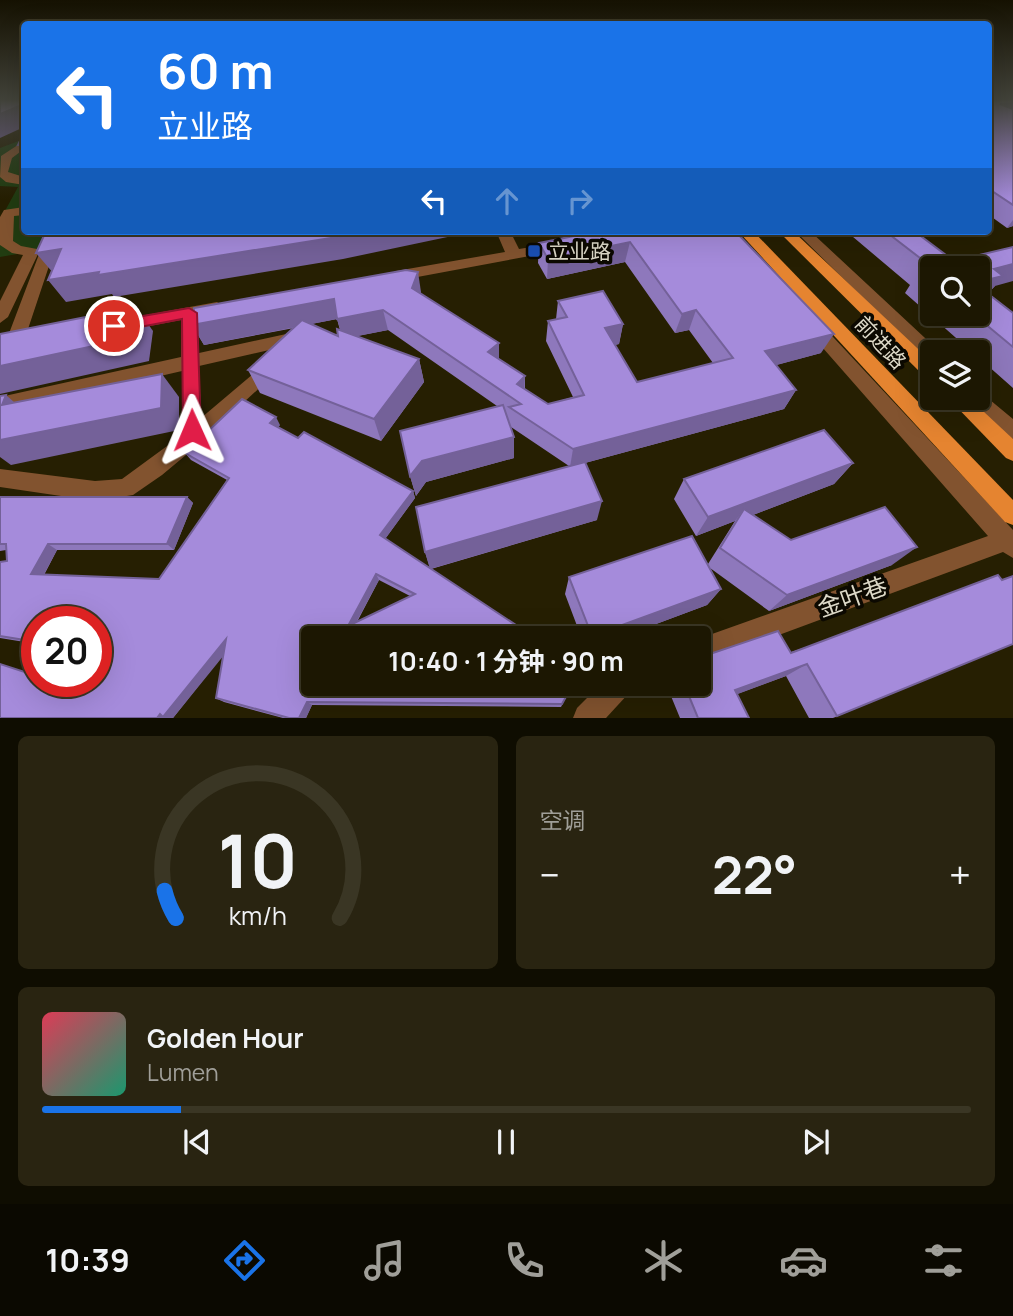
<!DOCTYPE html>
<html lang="zh">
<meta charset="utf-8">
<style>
:root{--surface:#1c1702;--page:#292411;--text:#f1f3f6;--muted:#a09f99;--line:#3a3624;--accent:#1a73e8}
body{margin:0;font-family:Manrope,"Noto Sans SC",sans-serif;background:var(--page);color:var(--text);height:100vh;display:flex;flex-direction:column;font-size:26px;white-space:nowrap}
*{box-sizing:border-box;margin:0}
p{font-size:23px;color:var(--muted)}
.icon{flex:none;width:38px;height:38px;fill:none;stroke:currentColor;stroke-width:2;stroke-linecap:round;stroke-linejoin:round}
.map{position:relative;height:718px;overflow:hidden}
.sheet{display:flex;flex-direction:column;gap:18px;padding:18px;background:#0f0d01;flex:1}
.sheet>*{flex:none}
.top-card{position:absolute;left:21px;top:21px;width:971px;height:214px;border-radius:7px;box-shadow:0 7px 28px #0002,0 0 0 2px var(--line);background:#1a73e8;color:#fff;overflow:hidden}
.buttons{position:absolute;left:920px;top:256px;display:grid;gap:14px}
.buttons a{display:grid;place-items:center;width:70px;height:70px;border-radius:7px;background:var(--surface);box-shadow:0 7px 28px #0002,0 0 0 2px var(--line);font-size:35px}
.speed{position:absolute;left:21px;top:606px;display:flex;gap:14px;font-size:35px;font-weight:700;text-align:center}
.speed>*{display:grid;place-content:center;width:91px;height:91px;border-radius:50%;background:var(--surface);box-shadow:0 7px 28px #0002,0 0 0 2px var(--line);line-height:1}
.speed .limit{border:10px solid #d22;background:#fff;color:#111}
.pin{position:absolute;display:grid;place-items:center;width:60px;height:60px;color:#fff;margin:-30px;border:4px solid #fff;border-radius:50%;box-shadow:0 2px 7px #0007}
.me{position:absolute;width:77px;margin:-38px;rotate:359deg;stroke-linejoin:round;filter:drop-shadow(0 0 5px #0008)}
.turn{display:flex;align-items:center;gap:24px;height:147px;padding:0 21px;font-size:32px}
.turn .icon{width:91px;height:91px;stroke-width:2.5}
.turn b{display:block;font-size:49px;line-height:60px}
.lanes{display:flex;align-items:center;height:66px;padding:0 21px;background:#0003;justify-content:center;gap:35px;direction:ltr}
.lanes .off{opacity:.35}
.big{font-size:52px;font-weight:700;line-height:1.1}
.sheet .widget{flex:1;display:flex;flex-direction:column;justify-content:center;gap:10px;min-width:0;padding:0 24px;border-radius:10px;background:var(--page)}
.sheet .dial{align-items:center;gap:0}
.dial svg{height:182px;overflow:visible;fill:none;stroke:var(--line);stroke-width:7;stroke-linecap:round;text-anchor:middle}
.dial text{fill:var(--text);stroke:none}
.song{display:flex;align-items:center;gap:21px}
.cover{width:84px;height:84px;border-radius:10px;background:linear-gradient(135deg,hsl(350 70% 55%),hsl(160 70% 35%))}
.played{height:7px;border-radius:4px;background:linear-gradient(90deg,var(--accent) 15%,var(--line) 15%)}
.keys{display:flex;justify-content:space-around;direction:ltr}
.heat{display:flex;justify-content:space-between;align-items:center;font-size:38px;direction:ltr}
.sheet .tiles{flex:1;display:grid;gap:18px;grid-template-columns:1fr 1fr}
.widget:last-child{grid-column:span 2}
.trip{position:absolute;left:301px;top:626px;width:410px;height:70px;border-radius:7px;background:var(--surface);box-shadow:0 7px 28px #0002,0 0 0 2px var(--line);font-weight:700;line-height:70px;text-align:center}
.dock{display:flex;height:112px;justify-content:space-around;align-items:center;background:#0b0901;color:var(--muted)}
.dock .icon{width:49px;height:49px}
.dock .active{color:var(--accent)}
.dock b{font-size:32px;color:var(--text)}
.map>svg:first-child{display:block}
.green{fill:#213c11}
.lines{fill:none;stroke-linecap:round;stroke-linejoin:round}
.minor{fill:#82532f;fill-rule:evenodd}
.major{fill:#e58430;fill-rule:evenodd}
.wall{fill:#8e78bc;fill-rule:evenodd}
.shaded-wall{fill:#746199}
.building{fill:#a58bdb;stroke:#746199;stroke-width:2;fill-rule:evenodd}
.route{fill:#e11d48;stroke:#92132f;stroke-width:2}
.transit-dot{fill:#1a4fb4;stroke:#0c0901;stroke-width:2.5}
.labels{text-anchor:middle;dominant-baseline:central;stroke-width:7;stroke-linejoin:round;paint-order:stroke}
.poi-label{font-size:21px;fill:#ddd9c8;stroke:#0c0901;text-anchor:start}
.street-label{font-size:21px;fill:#ddd9c8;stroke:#0c0901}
.near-street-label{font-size:24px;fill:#ddd9c8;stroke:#0c0901}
</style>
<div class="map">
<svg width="1013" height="718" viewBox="0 0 1013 718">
<rect width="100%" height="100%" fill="#261f02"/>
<path class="green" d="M24,139v92h69l-29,15 -64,11v-37l18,-33 -18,-1v-38z"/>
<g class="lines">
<g class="minor">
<path d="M24,141v8l-12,9 -4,14 16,5v8l-18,-3 -6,-5 1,-21z"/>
<path d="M24,207v8l-10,1 -1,25 8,5 16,3 2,3 -31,65 -8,6v-22l23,-46 -11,-2 -12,-8v-28l4,-7z"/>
<path d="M69,231h17l-32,20 -31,93 -3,4h-12l-3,-4 36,-95z"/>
<path d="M496,231h14l9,18 43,-7 7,4 -7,4 -166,31 -8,-5 8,-5 109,-19z"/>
<path d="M795,231h15l129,120 -6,1v10l-6,-1z"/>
<path d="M217,302l8,6 -2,4 -26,5 2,36 101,-22 8,6 -8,6 -101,23 2,52 65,-55h12l3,5 -89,82 -30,25 -29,20 -38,6 -95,-14v-18l95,12 27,-2 56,-41 4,-8v-59l-182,42v-16l181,-40v-37l-57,11 -8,-6 8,-6z"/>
<path d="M814,321l6,2 193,207v28l-10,-6 -305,113v-26l290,-103 -180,-205 -2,-4z"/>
<path d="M978,390l35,29v20l-7,-2 -36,-35 -2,-5h10z"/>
<path d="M601,684h32l-4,9 -23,25h-33l4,-10z"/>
</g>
<g class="major">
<path d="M738,231h15l260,269v25l-8,-3z"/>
<path d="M778,231h15l140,132v18l-6,-2z"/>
<path d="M947,397h21l45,42v22l-7,-3z"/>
</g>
</g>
<g class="wall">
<path d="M989,99h24v127l-6,2 -18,-13z"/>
<path d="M735,231l86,122 -45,12 20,25 -12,19 -199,54 12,57 -166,49 142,115 -12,23 -249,-2 -6,13h-23l-59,-16 -8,-4 7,-43 -50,63 -136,-37h59v-60h-59v23l-37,-6v-76l7,-1 -1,-11 -6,1v-54h187l6,6 -19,47h-117l-13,25 115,4 68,-99 -36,-20 -6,-7 95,-28 -2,2 20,11 115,53 2,7 -30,41 45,29 -5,-16 144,-86 -58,-39 3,31 -88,24 -10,14 -6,-20 87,-70 -109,-76 -31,6 62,23 5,23 -43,59 -121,-48 -12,-23 46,-42 -90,17 -12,-20 229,-33 -1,1 79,66 26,17v13l23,15 25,-7 -27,-56 2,-20 8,-2 2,-18 65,23 -4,20 -4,1 22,37 76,-19 -24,-33 -14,3 -50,-71 -78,17 -9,-16 1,-20zM337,319l3,11 -2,6 -27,-12zM379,580l31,16 -53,26z"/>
<path d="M846,231h68l40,30 41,25 -7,7 25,20v75l-35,-31v-5h-6l-67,-59 5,-8zM933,268l45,45h-45z"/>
<path d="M853,463l-19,21 -81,31 38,25 101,25 -123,46 -59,-43 11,21 -14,16 -91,34h-34l-17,-45 4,-17 139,-13 27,-43 -39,15 -22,-37 10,-20z"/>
<path d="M1002,580l11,64 -180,74h-24l-23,-42 -49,18 12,24h-69l-14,-34h32z"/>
</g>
<g class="shaded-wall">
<path d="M1013,103v15l-13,-14z"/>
<path d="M24,104v23l-24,11v-24z"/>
<path d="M24,144v10l-6,-9z"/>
<path d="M1013,220v6l-6,2z"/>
<path d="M369,231h107l-133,28 -229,38 -2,-3 -46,8 -18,-22z"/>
<path d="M630,242l-5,20 -78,17 1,-20z"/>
<path d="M61,249l-7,25 -18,-21z"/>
<path d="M1013,264v17l-18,5 -11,11 -6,2v-17l16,-13z"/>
<path d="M418,272l3,20 -6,16 -3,-20z"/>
<path d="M334,299l49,11 5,20 -45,9 -6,-20 -133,26 -12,-20z"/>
<path d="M136,307l17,24 -4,30 -149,33v-28z"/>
<path d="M696,310l-7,20 -14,3 7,-19z"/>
<path d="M623,324l-4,20 -18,4 4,-20z"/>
<path d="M834,334l-13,19 -66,18 10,-20z"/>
<path d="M499,343v20l-11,-11z"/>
<path d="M419,359l5,23 -43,59 -7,-22z"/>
<path d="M162,374l17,23v33l-168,35 -11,-8v-18z"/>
<path d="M525,376l-1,20 -7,-12z"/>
<path d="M796,390l-12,19 -214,58 3,-18z"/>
<path d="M6,395l25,22 -29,-12z"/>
<path d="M276,417l4,8 -5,6 -5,-8z"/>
<path d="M514,437v21l-88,24 -10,14 -6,-20 12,-15z"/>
<path d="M853,463l-19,21 -97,37 7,-12 -9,12 -39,15 12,-19z"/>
<path d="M413,491l2,7 -32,44 -3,-7z"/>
<path d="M187,497l6,6 -19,47 -7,-6z"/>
<path d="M602,501l-5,19 -167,49 -5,-17z"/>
<path d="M48,544l9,6 -16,30 -10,-6z"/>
<path d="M917,547l-25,18 -123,46 18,-16z"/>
<path d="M376,574l3,6 -27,50 -4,-4z"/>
<path d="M721,589l-14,16 -91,34h-25l1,-3z"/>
<path d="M226,639l7,5 -60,74h-16z"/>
<path d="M807,664l-21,12 -67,25 16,-11z"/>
<path d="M307,702l5,3 -6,13h-7z"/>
</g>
<g class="building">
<path d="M0,99h24v5l-24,10z"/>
<path d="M989,99h24v4l-13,1 13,5v96l-24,-16z"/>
<path d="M24,133v11l-6,1z"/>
<path d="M46,231h323l-32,6 -239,38 1,-3 -51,8 13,-31 -25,4z"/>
<path d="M599,231h136l99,103 -69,17 31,39 -223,59 -64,-42 12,-3 -138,-94 -46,9 -3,-20 -142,26 2,-17 212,-38 12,2 -6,16 87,55 -11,9 37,24 -8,8 31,20 36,-9 -36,-74 19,-4 -9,-16 45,-10 20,33 -18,4 32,54 96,-24 -37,-48 -14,4 -52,-72 -82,17 -9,-16z"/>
<path d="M885,231h29l40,30 59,-14v17l-19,5 9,7 -25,6v-14h-45v13l-12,-10 12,-3z"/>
<path d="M978,286l35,27v34l-41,-34h6z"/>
<path d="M136,307l-5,31 -131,28v-32z"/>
<path d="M302,320l36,16 -1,-7 82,30 -45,60 -126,-49z"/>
<path d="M162,374l-1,34 -161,32v-44l6,-1 -4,10z"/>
<path d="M242,399l34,18 -6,6 28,15 6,-6 109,59 -33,44 157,104h-224v45h260l-11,20 -255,-2 -8,16h-10l-73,-20 10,-59 -63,78 -3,-3 -3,4h-157v-54l37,12v5h59v-60h-59v21l-37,-6v-74l7,-1 -1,-17h-6v-47h187l-20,47h-119l-17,30 128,5 70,-101 -44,-25zM376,574l39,20 -67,32z"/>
<path d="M503,405l11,32 -92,24 -12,15 -10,-45z"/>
<path d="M824,430l29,33 -145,54 -24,-38z"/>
<path d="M585,462l17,39 -177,51 -9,-45z"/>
<path d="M885,507l32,40 -130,48 -67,-47 24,-39 47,31z"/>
<path d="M692,536l29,53 -129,47 -23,-59z"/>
<path d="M998,575l4,5 11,-4v68l-176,72 -30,-52 -72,26 14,28h-51l-14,-34h14v-26l80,-27 13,22z"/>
</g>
<linearGradient id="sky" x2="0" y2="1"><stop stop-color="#151101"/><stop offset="0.5" stop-color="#414239"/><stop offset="1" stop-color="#414239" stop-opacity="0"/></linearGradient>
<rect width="1013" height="199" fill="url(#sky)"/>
<path class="route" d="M189,308l8,5 4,117 -3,5 -6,3 -6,-3 -3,-5 -1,-111 -68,13 -7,-6 7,-5z"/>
<rect class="transit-dot" x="527" y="244" width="14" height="14" rx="3.5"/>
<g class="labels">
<g class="poi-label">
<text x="548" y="251">立业路</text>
</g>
<g class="street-label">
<text transform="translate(881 342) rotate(47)">前进路</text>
</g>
<g class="near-street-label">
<text transform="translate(852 596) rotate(-20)">金叶巷</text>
</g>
</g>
</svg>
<div class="buttons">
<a><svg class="icon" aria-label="search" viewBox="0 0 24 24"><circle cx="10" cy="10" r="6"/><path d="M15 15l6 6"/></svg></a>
<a><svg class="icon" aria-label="layers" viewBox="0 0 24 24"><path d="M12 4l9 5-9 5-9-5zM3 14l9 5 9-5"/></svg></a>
</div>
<div class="speed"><div class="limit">20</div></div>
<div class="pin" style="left:114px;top:326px;background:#d93025"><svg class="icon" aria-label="arrive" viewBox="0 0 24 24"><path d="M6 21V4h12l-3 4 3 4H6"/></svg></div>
<svg class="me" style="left:192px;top:430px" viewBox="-20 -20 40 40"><path d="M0-17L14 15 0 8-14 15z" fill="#e11d48" stroke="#fff" stroke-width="4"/></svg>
<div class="trip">10:40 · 1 分钟 · 90 m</div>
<div class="top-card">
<div class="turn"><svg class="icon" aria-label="left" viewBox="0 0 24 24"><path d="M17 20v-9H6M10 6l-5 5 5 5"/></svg><div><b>60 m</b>立业路</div></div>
<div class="lanes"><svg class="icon" aria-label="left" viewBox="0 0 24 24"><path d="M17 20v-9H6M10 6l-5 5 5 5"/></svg><svg class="icon off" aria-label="ahead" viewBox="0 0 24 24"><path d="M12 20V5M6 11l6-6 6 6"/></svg><svg class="icon off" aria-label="right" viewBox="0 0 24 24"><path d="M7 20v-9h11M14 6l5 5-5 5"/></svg></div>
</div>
</div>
<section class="sheet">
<div class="tiles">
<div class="widget dial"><svg viewBox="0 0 100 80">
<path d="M14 69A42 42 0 1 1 86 69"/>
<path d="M14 69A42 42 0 0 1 9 57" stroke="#1a73e8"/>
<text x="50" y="56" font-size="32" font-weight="700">10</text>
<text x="50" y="72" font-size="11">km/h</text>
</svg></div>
<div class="widget"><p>空调</p>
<div class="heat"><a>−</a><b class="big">22°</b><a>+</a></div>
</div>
<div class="widget">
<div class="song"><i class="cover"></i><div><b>Golden Hour</b><p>Lumen</p></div></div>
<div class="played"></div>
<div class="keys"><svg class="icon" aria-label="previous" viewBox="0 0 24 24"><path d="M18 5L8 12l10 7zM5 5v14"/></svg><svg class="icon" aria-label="pause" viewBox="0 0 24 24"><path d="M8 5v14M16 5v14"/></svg><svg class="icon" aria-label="next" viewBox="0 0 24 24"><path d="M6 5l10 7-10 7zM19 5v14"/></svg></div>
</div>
</div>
</section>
<nav class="dock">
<b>10:39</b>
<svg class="icon active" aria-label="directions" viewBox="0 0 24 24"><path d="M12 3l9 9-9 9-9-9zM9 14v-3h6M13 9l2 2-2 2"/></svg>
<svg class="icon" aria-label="music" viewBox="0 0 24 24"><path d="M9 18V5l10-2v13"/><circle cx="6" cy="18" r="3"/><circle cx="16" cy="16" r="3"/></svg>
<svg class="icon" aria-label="phone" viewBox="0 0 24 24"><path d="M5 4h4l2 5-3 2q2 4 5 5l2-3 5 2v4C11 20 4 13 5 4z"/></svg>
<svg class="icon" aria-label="climate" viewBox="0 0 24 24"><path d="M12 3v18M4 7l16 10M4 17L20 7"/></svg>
<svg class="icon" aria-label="car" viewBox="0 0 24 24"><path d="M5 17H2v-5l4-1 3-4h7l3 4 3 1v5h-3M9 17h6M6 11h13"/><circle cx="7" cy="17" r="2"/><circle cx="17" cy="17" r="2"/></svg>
<svg class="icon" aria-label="filters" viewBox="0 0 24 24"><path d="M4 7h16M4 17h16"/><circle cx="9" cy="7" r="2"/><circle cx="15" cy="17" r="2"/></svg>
</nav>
